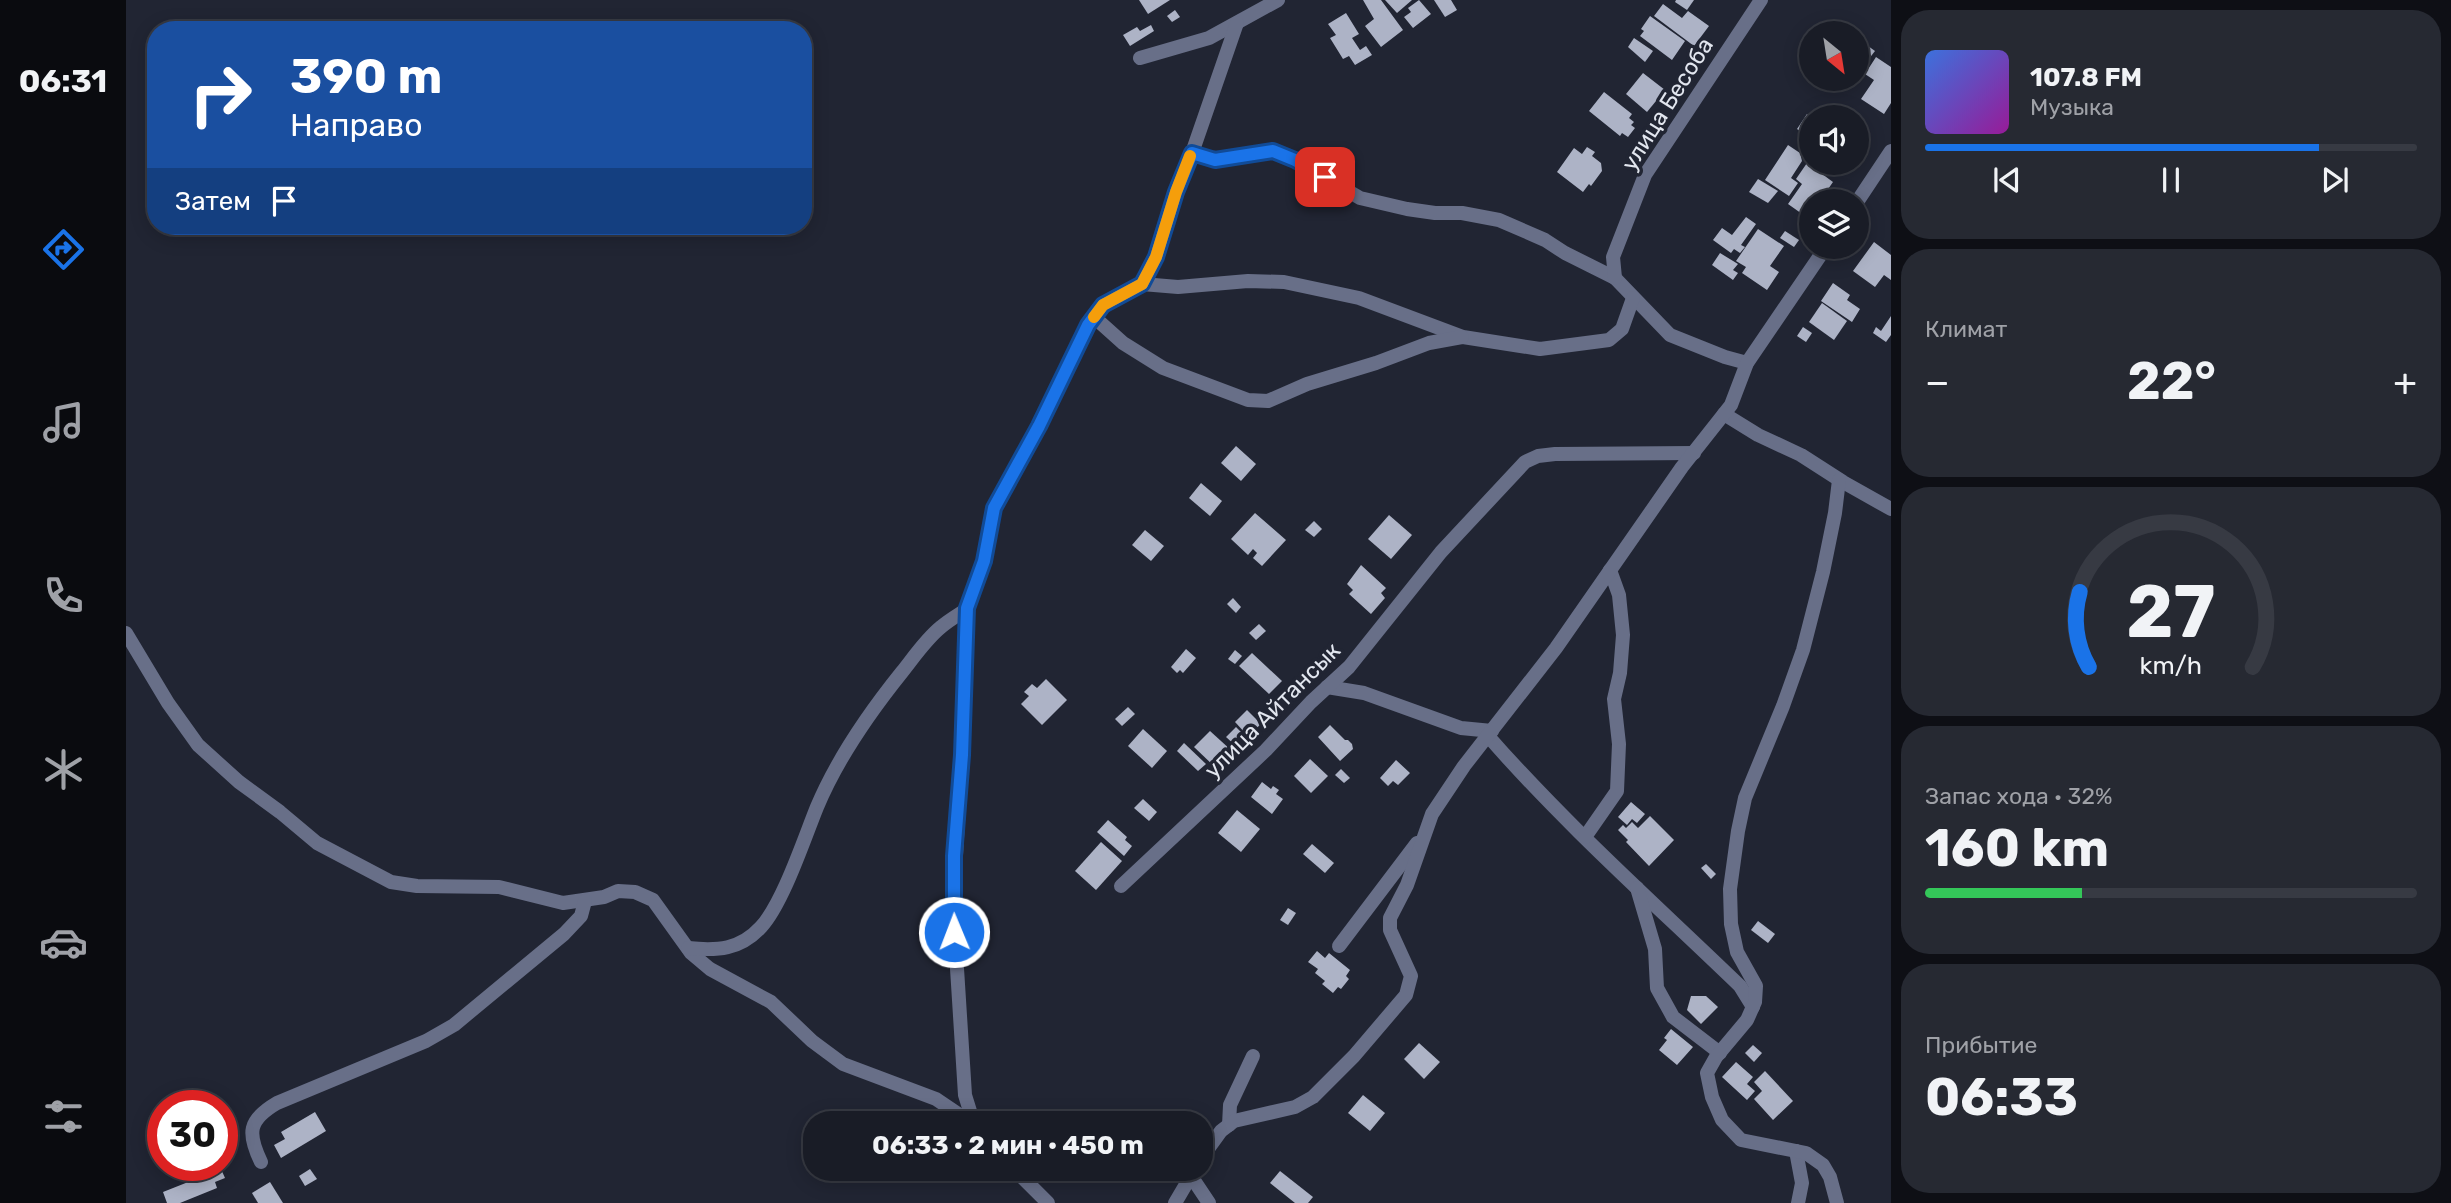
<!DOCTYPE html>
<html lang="ru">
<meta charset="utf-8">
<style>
:root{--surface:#191c26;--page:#262932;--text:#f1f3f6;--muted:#9fa1a7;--line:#373a43;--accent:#1a73e8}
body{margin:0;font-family:Rubik,sans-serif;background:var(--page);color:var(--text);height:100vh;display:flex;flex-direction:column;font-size:26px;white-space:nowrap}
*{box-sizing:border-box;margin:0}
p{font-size:23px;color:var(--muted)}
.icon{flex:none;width:38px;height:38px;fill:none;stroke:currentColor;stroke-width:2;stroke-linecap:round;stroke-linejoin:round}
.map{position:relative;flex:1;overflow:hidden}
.sheet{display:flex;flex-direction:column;gap:10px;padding:10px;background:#0e0f15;width:560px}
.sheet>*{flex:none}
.banner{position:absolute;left:21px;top:21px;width:665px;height:214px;border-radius:28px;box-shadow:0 4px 18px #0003,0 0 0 2px var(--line);background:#1a4fa0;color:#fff;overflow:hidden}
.needle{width:46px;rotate:150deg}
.controls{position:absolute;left:1673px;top:21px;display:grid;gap:14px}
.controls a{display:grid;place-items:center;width:70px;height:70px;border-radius:50%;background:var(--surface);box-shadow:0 4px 18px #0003,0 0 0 2px var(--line);font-size:35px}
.speed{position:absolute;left:21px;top:1090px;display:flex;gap:14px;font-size:35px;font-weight:700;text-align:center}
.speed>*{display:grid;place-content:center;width:91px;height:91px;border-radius:50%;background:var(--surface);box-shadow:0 4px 18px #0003,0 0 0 2px var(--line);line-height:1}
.speed .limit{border:10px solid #d22;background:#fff;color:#111}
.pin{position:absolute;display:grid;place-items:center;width:60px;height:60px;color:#fff;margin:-30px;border-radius:14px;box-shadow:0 4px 10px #0006}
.me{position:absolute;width:77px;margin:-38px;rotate:359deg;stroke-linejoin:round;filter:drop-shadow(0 0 5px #0008)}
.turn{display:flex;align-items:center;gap:24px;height:147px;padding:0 28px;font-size:32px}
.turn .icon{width:91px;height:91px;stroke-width:2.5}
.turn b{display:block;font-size:49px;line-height:60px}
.then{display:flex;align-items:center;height:66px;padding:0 28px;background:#0003;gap:14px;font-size:26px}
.big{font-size:52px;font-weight:700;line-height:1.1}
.sheet .widget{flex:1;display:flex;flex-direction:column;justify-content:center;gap:10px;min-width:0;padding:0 24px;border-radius:28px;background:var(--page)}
.sheet .dial{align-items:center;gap:0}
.dial svg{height:182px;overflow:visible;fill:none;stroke:var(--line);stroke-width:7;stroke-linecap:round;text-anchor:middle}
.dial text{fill:var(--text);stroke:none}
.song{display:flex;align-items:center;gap:21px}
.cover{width:84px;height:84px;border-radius:10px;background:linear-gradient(135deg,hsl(220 70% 55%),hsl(300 70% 35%))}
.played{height:7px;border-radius:4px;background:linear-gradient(90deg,var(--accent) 80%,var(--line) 80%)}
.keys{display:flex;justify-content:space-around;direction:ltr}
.heat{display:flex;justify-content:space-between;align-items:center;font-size:38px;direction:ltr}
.charge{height:10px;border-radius:5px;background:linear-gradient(90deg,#34c759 32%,var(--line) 0)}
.trip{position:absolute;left:677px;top:1111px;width:410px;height:70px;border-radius:28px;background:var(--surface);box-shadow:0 4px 18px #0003,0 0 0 2px var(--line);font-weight:700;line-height:70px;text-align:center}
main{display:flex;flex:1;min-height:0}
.tabs{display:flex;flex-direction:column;width:126px;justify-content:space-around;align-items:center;background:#0a0b0f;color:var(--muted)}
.tabs .icon{width:49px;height:49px}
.tabs .selected{color:var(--accent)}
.tabs b{font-size:32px;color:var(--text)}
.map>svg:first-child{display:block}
.building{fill:#adb3c6}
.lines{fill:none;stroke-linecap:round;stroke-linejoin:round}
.minor{stroke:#686f88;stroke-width:14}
.route-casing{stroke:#114b97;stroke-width:18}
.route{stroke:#1a73e8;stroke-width:12}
.slow{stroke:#f59e0b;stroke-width:12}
.labels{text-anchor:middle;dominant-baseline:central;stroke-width:7;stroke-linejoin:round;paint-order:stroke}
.street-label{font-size:23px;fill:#e2e6ef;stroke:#212533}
</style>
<main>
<nav class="tabs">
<b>06:31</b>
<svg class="icon selected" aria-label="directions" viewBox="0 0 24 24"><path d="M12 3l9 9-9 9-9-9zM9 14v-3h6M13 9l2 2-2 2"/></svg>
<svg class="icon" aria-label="music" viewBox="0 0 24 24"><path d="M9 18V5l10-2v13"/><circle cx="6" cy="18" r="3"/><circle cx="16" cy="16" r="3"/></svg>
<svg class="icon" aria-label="phone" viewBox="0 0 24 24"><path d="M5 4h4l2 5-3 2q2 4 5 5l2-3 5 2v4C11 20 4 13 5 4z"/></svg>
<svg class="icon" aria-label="climate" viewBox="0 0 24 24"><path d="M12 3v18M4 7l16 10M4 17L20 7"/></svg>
<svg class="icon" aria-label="car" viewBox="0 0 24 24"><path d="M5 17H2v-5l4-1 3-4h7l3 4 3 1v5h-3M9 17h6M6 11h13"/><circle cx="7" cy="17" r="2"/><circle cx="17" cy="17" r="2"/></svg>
<svg class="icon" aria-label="filters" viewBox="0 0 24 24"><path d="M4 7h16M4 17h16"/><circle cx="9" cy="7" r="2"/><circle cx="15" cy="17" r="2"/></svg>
</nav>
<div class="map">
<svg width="1765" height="1203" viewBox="0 0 1765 1203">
<rect width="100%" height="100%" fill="#212533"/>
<g class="building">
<path d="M1013,0h31l-22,14z"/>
<path d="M1237,0h18l22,30 -22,17 -16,-21 9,-7z"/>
<path d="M1259,0h27l-15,13z"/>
<path d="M1293,0l12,14 -18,14 -9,-11 7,-5 -3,-4z"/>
<path d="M1308,0h17l6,10 -12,7z"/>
<path d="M1550,0h18l-7,10 -12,-8z"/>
<path d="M1537,4l19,14 6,-7 21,15 -15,20 -40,-30z"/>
<path d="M1049,10l5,7 -8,5 -5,-6z"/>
<path d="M1220,13l13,21 -7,4 8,12 6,-4 6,9 -17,10 -6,-9 -6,3 -13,-21 6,-3 -8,-11z"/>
<path d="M1524,16l35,25 -13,19 -32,-24 4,-5 -3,-2z"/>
<path d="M1025,25l3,6 -24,15 -7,-11 14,-8 3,4z"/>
<path d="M1508,38l19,13 -8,11 -17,-15z"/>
<path d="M1742,46l7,5 -7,9 -6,-4z"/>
<path d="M1731,56l9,7 -7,10 -2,-1z"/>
<path d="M1750,57l15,10v36l-7,11 -23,-15 13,-19 -9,-6z"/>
<path d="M1517,73l22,17 -18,22 -21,-18z"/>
<path d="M1478,92l28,22 -3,4 5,4 -3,3 4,3 -7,9 -6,-4 -2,3 -31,-25z"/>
<path d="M1689,111l10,6h-14v22l-14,-10 10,-15 4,3z"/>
<path d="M1662,145l12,8 2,8 -11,17 7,5 -9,13 -24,-16z"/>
<path d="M1461,147l8,5 -3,4 9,7 1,8 -11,15 -2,-2 -6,8 -26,-20 17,-24 8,6z"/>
<path d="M1681,163l26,19 -9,13 -3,-2 -6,8h-4v6l-6,9 -17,-12 14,-20 -6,-5z"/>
<path d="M1632,179l20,12 -10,12 -19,-11z"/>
<path d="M1620,217l10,7 -15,21 4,2 -5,6 -6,-4 -3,4 -18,-13 9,-12 10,7z"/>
<path d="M1632,229l26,17 -14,20 9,6 -12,18 -25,-17 4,-6 -10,-6z"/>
<path d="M1659,231l14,9 -5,7 -14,-9z"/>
<path d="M1748,242l17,13v25l-7,-5 -9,12 -22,-16z"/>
<path d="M1594,253l18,11 -5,6 5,3 -5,7 -21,-15z"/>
<path d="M1707,283l17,12 -3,5 13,9 -8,13 -31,-21z"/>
<path d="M1696,303l25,18 -13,19 -25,-18z"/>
<path d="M1765,316v19l-5,7 -13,-9 3,-6 5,4z"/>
<path d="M1677,327l9,6 -6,9 -9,-6z"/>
<path d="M1110,446l20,18 -15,17 -20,-18z"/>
<path d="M1075,483l21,18 -12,15 -21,-18z"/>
<path d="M1129,513l31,27 -24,26 -9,-8 4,-5 -4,-4 -5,6 -17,-16z"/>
<path d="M1263,515l23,20 -21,24 -23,-20z"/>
<path d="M1188,521l8,8 -8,8 -9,-7z"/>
<path d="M1019,530l19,16 -13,15 -19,-16z"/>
<path d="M1235,565l25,23 -5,5 4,5 -14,16 -22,-20 4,-4 -6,-6z"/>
<path d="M1107,598l8,9 -5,6 -9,-9z"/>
<path d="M1133,624l7,7 -10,9 -7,-7z"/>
<path d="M1060,649l10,9 -13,15 -3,-3 -3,3 -6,-6z"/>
<path d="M1109,650l7,6 -7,8 -7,-5z"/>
<path d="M1126,653l30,28 -13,13 -30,-28z"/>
<path d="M920,679l21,21 -25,25 -21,-21 8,-8 -5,-4 8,-8 5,4z"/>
<path d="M1002,707l7,7 -13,12 -7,-7z"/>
<path d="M1121,710l14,14 -13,12 -13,-14z"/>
<path d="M1204,725l15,15h3l4,4 1,5 -13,12 -22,-24z"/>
<path d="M1110,727l14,14 -8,8 -3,-4 -2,2 -11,-10z"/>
<path d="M1017,729l24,22 -15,17 -24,-22z"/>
<path d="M1084,731l22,20 -16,17 -22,-21z"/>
<path d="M1058,743l22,21 -8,7 -21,-20z"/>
<path d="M1184,759l18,17 -17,17 -17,-17z"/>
<path d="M1270,760l14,13 -12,12 -5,-4 -5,5 -8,-8z"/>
<path d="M1215,769l9,9 -6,5 -9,-8z"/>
<path d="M1136,782l9,7 2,-3 6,4 -3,4 7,5 -11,15 -21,-17z"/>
<path d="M1017,799l14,13 -8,9 -15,-13z"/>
<path d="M1505,802l14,12 -8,9 -5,-4 -5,6 -9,-8z"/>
<path d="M1111,810l23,19 -19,23 -23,-19z"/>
<path d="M1524,816l24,24 -25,26 -23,-24 2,-2 -10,-10 5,-5 3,3 6,-6 6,6z"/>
<path d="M982,820l19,17 -2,3 7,6 -8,10 -27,-24z"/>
<path d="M975,842l21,19 -26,29 -21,-19z"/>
<path d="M1186,844l22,19 -9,10 -22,-19z"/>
<path d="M1580,864l10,10 -5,5 -10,-11z"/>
<path d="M1162,908l8,5 -8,12 -8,-5z"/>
<path d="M1632,921l17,13 -7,9 -17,-13z"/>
<path d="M1191,951l8,7 4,-5 21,17 -4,6 3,3 -8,10 -3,-2 -5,6 -11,-9 3,-3 -10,-8 3,-4 -10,-7z"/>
<path d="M1565,996h15l12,11 -17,17 -14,-14z"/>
<path d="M1545,1029l22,18 -16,18 -18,-15 8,-10 -3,-2z"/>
<path d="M1293,1043l21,19 -16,17 -20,-20z"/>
<path d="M1627,1045l9,8 -8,9 -9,-9z"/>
<path d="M1610,1062l17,15 -6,7 8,7 -8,9 -25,-23z"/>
<path d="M1639,1071l28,30 -20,19 -19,-21 8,-8 -8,-9z"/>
<path d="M1237,1095l22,18 -15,18 -22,-18z"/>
<path d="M189,1112l11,19 -45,27 -7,-13 11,-6 -4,-7z"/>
<path d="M95,1169l4,9 -10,4 2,6 -37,15h-13l-4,-11z"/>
<path d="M184,1169l7,10 -12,7 -6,-10z"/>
<path d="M1012,1169h19l-5,8z"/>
<path d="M1154,1171l33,26 -5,6h-13l-25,-20z"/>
<path d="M144,1182l13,21h-25l-6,-10z"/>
</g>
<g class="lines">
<g class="minor">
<path d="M1014,58l69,-20 69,-38"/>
<path d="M1066,153l23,7 58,-9 22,9 65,38 47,11 28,4h27l37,7 46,20 20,13 50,25 55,57 55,22 22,6"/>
<path d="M1731,202l34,-51"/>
<path d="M1489,278l-2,-21 32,-82 116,-175"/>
<path d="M1016,284l36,3 70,-6 36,1 75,16 104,39 77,12 69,-9 13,-11 11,-31"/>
<path d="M968,317l29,26 40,25 85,32 20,1 39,-17 69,-21 53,-20 33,-6"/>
<path d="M1598,414l34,21 43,20 42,27 48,27"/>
<path d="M0,633l42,70 30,42 41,37 41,30 37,31 74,39 26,4 82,1 64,16 41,-6 14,-6 17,1 18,8 38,53 19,16 61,33 41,39 31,23 93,35 37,25"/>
<path d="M1201,687l37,6 97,35 31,3"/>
<path d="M1362,736c78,89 167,168 252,250l13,21"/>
<path d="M1459,837l32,-46 2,-47 -5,-45 6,-26 3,-38 -4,-40 -9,-25"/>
<path d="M995,886l145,-136 45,-48 38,-35 92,-115 84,-90 13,-6 17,-2 139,-1"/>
<path d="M1511,888l18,61 2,39 16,29 47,36"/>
<path d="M1213,946l78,-103"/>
<path d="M562,948c29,3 52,2 73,-21 22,-24 43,-88 56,-120 21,-50 52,-94 85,-135 12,-15 24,-33 39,-45 8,-7 17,-12 26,-18"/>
<path d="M848,1124l-9,-29 -12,-190 9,-150 5,-146 17,-48 10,-53 45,-82 49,-101 15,-20 39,-21 14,-27 20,-65 16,-39 45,-130"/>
<path d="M1103,1125l1,-20 23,-49"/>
<path d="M1670,1151l6,32 -4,20"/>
<path d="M1074,1160l21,-29 13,-10 61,-14 18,-10 41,-41 52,-61 5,-19 -21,-46v-12l17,-33 25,-71 32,-48 92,-118 126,-181 49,-62 16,-42 79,-116"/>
<path d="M135,1162c-14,-29 -13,-42 16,-59l149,-62 28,-16 110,-91 17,-18 4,-15"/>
<path d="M888,1169l34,34"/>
<path d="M1065,1176l18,27"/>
<path d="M1049,1203l20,-34"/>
<path d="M1711,1203l-7,-26 -7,-12 -17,-12 -65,-13 -19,-20 -10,-23 -5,-24 9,-16 31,-37 8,-18 1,-16 -19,-34 -6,-28 -1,-35 8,-58 7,-33 38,-92 20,-56 20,-78 12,-59 4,-33"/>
</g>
</g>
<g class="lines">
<defs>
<path id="route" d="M828,932v-76l8,-101 5,-147 17,-47 10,-53 45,-82 49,-101 15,-20 39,-21 14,-27 20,-65 16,-39 23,7 58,-9 22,9 30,17"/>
</defs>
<use href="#route" class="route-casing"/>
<use href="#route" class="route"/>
<path class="slow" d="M968,317l9,-12 39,-21 14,-27 20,-65 14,-36"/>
</g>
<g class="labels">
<g class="street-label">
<text transform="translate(1541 104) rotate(-58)">улица Бесоба</text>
<text transform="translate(1146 710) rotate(-45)">улица Айтансык</text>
</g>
</g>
</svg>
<div class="controls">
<a><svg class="needle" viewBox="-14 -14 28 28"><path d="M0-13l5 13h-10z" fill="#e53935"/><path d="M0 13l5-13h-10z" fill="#9fa1a7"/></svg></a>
<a><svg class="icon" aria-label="sound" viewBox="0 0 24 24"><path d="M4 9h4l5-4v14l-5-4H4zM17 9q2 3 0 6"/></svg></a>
<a><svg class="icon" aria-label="layers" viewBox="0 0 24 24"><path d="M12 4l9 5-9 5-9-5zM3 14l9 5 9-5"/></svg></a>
</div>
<div class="speed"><div class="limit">30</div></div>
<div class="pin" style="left:1199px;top:177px;background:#d93025"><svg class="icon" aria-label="arrive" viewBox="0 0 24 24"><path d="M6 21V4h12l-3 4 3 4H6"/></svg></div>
<svg class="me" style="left:828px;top:932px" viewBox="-20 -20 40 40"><circle r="17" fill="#1a73e8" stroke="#fff" stroke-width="3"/><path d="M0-11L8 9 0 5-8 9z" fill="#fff"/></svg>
<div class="trip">06:33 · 2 мин · 450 m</div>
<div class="banner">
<div class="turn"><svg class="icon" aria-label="right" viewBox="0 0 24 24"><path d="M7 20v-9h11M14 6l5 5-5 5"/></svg><div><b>390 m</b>Направо</div></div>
<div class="then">Затем<svg class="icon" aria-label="arrive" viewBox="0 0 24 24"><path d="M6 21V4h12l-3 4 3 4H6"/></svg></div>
</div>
</div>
<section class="sheet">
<div class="widget">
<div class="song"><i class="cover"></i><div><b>107.8 FM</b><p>Музыка</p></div></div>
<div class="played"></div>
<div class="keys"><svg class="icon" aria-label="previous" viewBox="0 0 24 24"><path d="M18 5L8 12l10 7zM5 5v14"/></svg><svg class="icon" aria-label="pause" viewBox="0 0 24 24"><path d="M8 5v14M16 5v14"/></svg><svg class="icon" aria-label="next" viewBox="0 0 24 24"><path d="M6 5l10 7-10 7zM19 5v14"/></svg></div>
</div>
<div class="widget"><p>Климат</p>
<div class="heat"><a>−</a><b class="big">22°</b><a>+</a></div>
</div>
<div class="widget dial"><svg viewBox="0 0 100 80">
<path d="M14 69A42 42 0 1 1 86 69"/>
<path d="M14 69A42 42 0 0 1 10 36" stroke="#1a73e8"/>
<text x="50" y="56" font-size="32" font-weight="700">27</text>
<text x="50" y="72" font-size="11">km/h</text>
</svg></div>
<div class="widget"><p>Запас хода · 32%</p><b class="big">160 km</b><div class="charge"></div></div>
<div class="widget"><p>Прибытие</p><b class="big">06:33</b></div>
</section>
</main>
